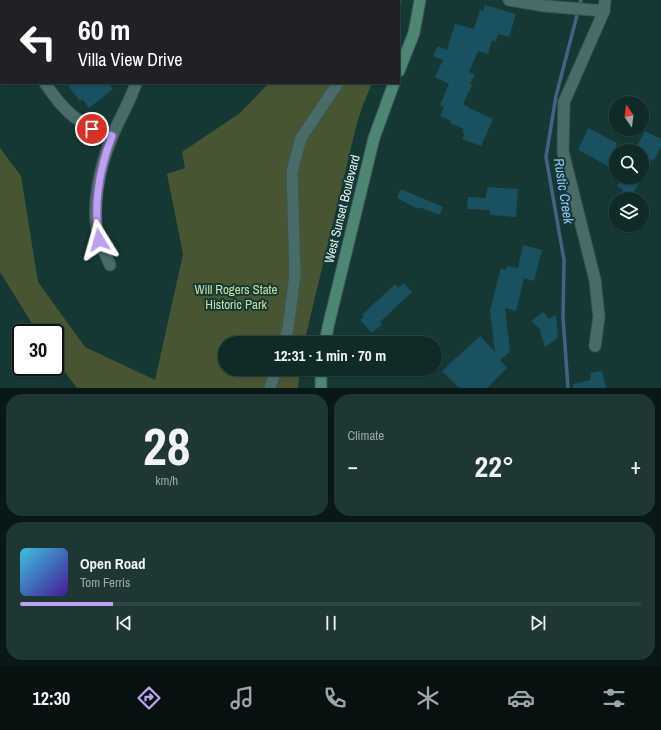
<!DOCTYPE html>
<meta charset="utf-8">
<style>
:root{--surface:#102a28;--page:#1e3634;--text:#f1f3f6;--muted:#9ca7a8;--line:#304645;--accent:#bca0f2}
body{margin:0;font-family:"Archivo Narrow",sans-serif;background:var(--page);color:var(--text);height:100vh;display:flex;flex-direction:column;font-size:15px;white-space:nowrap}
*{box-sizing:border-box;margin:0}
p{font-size:13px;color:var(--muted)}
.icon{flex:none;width:22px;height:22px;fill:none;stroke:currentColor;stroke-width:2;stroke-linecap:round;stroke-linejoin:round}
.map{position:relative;height:388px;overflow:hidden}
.panel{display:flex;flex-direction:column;gap:6px;padding:6px;background:#091716;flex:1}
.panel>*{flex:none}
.hud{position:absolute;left:0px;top:0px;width:400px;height:84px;box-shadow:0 1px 3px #0004,0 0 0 1px var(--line);background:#202124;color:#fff;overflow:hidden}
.needle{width:26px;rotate:346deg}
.tools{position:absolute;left:609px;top:96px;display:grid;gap:8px}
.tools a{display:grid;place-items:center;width:40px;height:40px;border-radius:50%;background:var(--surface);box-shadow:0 1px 3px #0004,0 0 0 1px var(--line);font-size:20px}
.speed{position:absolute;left:12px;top:324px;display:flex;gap:8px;font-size:20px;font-weight:700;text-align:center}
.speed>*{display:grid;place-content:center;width:52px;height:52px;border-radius:50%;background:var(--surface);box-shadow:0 1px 3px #0004,0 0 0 1px var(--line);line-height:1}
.speed .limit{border:2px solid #111;border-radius:6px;background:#fff;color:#111}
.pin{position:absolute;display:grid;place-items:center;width:34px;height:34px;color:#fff;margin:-17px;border:2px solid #fff;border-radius:50%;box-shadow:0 1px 4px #0007}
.me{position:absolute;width:44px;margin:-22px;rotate:352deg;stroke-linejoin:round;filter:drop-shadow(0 0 3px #0008)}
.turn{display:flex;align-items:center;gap:14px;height:84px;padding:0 12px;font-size:18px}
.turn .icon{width:52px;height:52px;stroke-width:2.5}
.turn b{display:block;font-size:28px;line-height:34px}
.big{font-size:30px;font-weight:700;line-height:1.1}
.panel .widget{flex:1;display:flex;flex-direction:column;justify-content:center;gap:6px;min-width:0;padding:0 14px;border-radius:16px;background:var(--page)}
.panel .dial{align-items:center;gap:0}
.dial b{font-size:52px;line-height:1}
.song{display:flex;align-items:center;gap:12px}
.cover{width:48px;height:48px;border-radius:6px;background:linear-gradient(135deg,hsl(190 70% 55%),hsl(260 70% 35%))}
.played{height:4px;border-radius:2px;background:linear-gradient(90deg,var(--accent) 15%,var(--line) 15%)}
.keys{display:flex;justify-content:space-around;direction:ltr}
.heat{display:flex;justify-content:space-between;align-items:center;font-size:22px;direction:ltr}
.panel .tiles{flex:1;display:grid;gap:6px;grid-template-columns:1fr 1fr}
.widget:last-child{grid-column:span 2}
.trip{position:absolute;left:218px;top:336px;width:224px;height:40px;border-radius:20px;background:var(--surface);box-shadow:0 1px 3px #0004,0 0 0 1px var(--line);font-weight:700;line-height:40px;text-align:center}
.menu{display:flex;height:64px;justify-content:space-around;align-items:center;background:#061110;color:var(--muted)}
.menu .icon{width:28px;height:28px}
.menu .selected{color:var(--accent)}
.menu b{font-size:18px;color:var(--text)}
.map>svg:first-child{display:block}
.green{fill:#485533}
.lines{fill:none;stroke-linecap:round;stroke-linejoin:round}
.stream{stroke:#446281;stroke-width:3.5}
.building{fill:#195160}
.minor-casing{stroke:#3a5654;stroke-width:13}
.secondary-casing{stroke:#3a5654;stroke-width:13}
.minor{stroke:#496c68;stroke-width:11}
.secondary{stroke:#4d8672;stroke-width:11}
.route-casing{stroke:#7a689d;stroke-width:10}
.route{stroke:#bca0f2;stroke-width:7}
.labels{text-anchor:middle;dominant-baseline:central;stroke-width:4;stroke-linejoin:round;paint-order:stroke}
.street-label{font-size:13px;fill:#e1f4f2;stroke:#163835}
.park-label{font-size:13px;fill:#c6e19f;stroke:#163835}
.water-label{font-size:14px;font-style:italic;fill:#94c6fb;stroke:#163835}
</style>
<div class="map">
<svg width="661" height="388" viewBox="0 0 661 388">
<rect width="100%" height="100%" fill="#163835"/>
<g class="green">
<path d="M283,0h119l-3,14v-13h-116z"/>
<path d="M269,83h103l-9,22 -6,18 -53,220h-79v26h75l-2,19h-221l-22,-29v-26h-17l-38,-61v-124l21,28 17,106 47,65 70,33 28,-126 -16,-80 18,-6 -3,-16 58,-39z"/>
</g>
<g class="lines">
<path class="stream" d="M568,388l-5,-71 1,-57 -18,-103 10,-61 25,-96"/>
</g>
<g class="building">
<path d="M485,5l31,9 -7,23 -11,-3 -2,7 -4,-1 -4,14 -10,-3 -9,21 6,3 -5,9 2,1 -9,19 6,3v1l24,11 -12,27 -19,-7 3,-5 -3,-2 2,-3 -14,-6 1,-2 -11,-5 4,-9 -4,-2 9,-21 -14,-7 8,-17 -10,-4 5,-10 9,4 8,-26 19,5 6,-19 3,1z"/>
<path d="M66,83h42l5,6 -24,19 -7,-9 -2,2z"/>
<path d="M588,128l29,15 -1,3v24l-38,-20z"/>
<path d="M645,131l16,8v8l-7,13 -2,-1 -10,19v-27h-8z"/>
<path d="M622,177h20l-11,21 -10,-5 2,-4 -6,-3z"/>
<path d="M488,187l30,2 -2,28 -26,-2v-5l-23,-1 1,-12 17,1z"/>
<path d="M401,189l42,18 -4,8 -19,-8v2l-8,-3 -15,-8z"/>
<path d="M523,245l19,5 -8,31 -10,-3 -8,33 -11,-3 5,44 -10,8 7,8 -20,20h-28l-17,-17 38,-35 15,16 -5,-41 11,-43 5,2 1,-4 11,2z"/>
<path d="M404,283l8,9 -32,30 2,2 -10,9 -12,-13 4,-3 -2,-2 33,-31 3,4z"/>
<path d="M543,312l6,7 7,-4 2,23 -13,9 -6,-19 -8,-7z"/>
<path d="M602,371l4,17h-33v-4l18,-4 -1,-7z"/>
</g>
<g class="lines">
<defs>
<g id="minor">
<path d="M134,0l1,1"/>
<path d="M372,0l1,1"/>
<path d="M509,0l36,6 59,5 1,-11"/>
<path d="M0,13l1,1"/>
<path d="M45,83c19,29 34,42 67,53"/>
<path d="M110,265c-3,-8 -8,-17 -11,-26 -9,-31 1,-73 13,-102 7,-18 18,-35 24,-54"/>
<path d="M284,343l4,-15 7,-53 -3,-103 9,-34 37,-55"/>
<path d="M595,346l4,-29 -4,-37 -32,-128 1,-50 40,-91"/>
<path d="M270,388l6,-19"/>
</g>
<g id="secondary">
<path d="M399,71l15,-38 6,-33"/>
<path d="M325,343l3,-16 46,-189 20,-55"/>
<path d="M321,388v-19"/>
</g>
</defs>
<use href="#minor" class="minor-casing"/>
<use href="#secondary" class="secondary-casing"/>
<use href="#minor" class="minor"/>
<use href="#secondary" class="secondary"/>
</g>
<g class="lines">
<defs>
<path id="route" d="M92,129l20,7c-13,34 -19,68 -13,104"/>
</defs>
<use href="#route" class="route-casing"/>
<use href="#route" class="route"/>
</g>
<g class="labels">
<g class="street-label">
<text transform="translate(342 209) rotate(-76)">West Sunset Boulevard</text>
</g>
<g class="park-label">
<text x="236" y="289">Will Rogers State<tspan x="236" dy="15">Historic Park</tspan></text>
</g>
<g class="water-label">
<text transform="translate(564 191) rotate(81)">Rustic Creek</text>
</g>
</g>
</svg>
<div class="tools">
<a><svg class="needle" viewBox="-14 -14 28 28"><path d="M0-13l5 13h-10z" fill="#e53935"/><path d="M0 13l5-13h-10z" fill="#9ca7a8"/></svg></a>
<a><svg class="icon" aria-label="search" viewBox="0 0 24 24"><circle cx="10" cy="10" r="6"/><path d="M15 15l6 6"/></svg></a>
<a><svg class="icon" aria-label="layers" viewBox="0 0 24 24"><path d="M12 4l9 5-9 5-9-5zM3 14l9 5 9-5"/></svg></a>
</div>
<div class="speed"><div class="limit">30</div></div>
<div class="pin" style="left:92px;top:129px;background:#d93025"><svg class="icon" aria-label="arrive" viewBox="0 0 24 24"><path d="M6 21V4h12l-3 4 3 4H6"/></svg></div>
<svg class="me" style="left:99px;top:240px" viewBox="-20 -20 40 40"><path d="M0-17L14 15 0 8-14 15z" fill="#bca0f2" stroke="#fff" stroke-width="4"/></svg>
<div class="trip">12:31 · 1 min · 70 m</div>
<div class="hud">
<div class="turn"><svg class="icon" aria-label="left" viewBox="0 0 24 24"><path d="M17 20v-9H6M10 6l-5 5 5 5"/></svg><div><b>60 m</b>Villa View Drive</div></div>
</div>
</div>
<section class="panel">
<div class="tiles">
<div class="widget dial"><b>28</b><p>km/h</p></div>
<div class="widget"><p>Climate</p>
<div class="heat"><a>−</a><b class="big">22°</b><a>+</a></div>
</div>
<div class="widget">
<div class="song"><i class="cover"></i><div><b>Open Road</b><p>Tom Ferris</p></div></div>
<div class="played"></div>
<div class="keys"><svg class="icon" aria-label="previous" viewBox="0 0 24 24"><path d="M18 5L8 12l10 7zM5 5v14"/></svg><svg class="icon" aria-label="pause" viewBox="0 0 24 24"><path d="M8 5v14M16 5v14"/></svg><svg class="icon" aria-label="next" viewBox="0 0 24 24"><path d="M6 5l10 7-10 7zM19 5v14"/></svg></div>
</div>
</div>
</section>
<nav class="menu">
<b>12:30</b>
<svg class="icon selected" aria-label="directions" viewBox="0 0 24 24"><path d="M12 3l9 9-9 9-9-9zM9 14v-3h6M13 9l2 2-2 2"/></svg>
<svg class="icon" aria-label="music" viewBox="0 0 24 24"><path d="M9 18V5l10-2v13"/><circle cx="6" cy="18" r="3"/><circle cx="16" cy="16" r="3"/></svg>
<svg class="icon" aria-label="phone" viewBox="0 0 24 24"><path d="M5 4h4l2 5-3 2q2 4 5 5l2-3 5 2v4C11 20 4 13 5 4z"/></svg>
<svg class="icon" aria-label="climate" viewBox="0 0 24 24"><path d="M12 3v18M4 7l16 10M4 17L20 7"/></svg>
<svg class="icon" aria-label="car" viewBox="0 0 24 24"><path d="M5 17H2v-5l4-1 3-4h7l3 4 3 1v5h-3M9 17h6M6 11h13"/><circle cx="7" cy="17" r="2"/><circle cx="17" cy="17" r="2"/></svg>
<svg class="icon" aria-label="filters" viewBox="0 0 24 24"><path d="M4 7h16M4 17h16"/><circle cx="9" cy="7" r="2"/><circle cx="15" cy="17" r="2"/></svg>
</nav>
